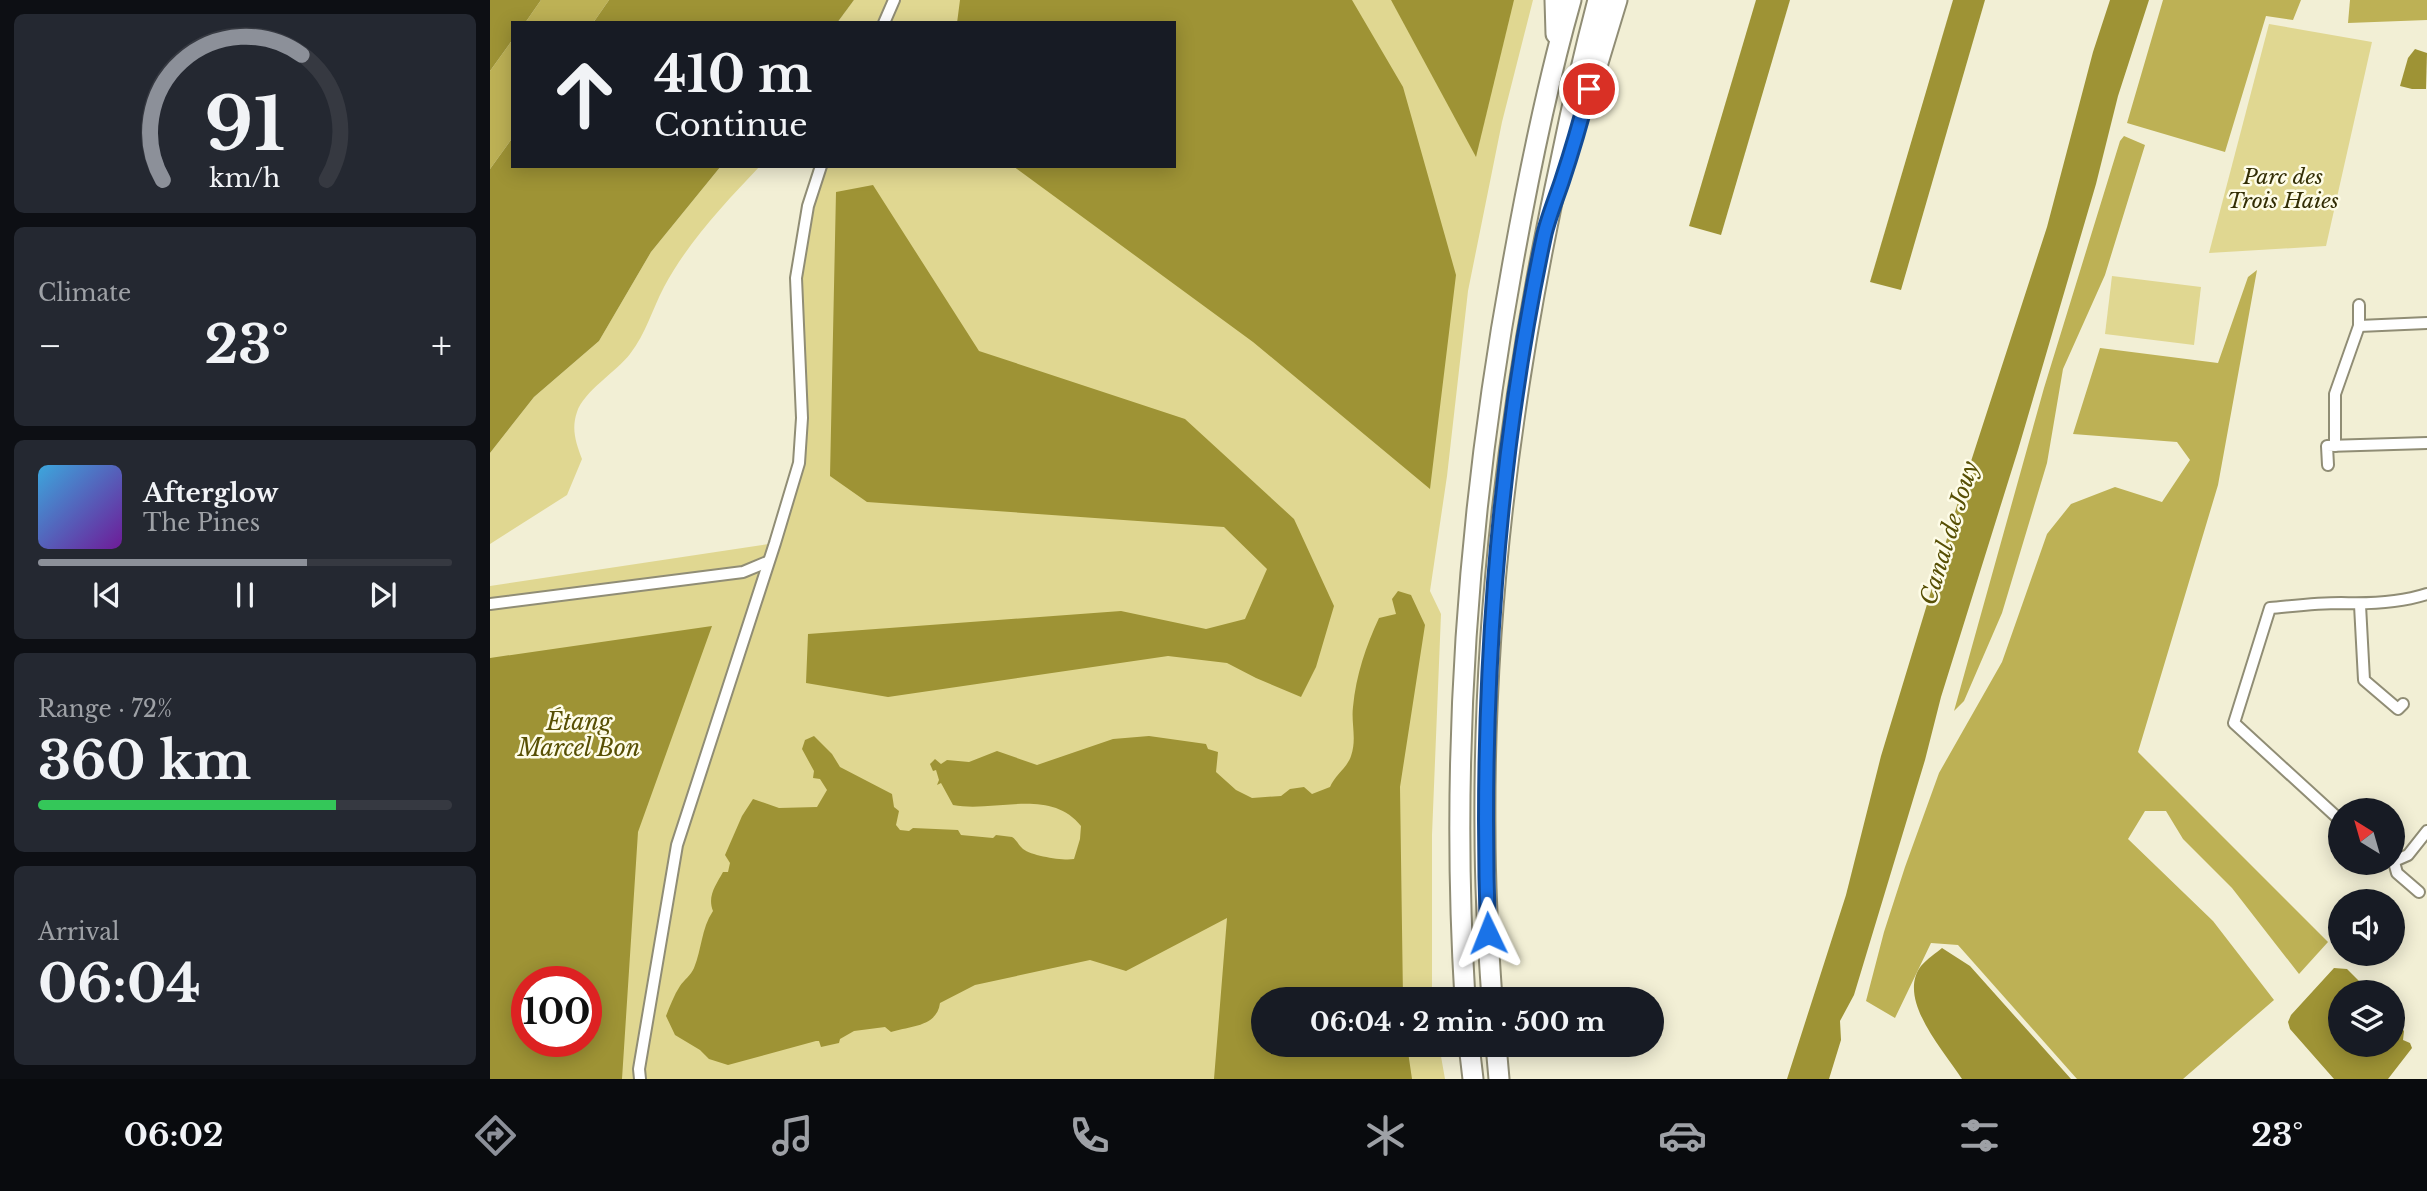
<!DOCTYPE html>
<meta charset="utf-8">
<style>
:root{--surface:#171b24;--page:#242831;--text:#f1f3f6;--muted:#9ea1a6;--line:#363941;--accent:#8c9099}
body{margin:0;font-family:"Libre Baskerville",serif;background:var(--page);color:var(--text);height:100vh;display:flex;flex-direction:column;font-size:26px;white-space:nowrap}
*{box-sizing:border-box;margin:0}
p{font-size:23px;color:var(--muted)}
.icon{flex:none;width:38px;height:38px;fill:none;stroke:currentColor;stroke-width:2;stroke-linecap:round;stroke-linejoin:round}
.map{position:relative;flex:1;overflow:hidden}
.sheet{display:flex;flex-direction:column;gap:14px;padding:14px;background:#0d0f14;width:490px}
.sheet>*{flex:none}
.hud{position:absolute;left:21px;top:21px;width:665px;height:147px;border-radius:0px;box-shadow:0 4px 18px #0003;background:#171b24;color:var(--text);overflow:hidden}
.needle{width:46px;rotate:323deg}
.controls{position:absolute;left:1838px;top:798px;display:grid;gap:14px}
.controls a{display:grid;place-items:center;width:77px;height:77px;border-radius:50%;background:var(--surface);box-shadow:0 4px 18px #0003;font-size:35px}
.speed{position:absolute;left:21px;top:966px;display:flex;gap:14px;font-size:35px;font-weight:700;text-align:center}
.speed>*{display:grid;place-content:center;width:91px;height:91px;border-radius:50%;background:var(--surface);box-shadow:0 4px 18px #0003;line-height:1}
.speed .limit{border:10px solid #d22;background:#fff;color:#111}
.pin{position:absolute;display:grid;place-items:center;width:60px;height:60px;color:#fff;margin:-30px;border:4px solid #fff;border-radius:50%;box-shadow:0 2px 7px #0007}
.me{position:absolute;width:77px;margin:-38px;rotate:358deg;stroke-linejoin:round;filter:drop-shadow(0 0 5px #0008)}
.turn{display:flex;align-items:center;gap:24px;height:147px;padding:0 28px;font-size:32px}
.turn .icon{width:91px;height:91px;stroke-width:2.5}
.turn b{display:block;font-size:49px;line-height:60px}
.big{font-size:52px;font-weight:800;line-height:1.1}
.sheet .widget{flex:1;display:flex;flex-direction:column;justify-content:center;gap:10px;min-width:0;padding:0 24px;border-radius:10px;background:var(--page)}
.sheet .dial{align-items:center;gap:0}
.dial svg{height:182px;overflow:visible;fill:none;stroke:var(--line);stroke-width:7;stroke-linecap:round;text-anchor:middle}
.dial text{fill:var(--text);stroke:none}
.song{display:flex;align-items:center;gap:21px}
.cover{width:84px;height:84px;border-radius:10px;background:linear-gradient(135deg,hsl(200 70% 55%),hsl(280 70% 35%))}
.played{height:7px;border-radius:4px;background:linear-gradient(90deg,var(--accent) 65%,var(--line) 65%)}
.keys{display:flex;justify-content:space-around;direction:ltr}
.heat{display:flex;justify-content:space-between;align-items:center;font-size:38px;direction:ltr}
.charge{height:10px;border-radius:5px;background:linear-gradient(90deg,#34c759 72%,var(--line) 0)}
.trip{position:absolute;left:761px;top:987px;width:413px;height:70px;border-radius:35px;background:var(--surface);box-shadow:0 4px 18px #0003;font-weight:800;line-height:70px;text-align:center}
.tab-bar{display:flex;height:112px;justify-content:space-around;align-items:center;background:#090b0e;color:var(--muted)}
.tab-bar .icon{width:49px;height:49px}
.tab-bar .active{color:var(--accent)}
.tab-bar b{font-size:32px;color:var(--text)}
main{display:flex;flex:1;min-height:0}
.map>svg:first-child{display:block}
.green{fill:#e0d791;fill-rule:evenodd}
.forest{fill:#bdb155}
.water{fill:#9e9335;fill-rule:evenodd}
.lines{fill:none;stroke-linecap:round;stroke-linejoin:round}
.street-casing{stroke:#908d75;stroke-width:14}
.highway-casing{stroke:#908d75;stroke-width:23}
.street{stroke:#fff;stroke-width:10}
.highway{stroke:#fff;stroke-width:19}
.route-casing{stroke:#114b97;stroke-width:18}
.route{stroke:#1a73e8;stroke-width:12}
.labels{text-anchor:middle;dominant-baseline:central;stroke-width:5;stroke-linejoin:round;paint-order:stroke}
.park-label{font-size:21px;font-style:italic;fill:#332e05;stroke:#fefce7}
.water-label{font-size:23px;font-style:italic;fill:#574f04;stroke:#fefce7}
</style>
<main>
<section class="sheet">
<div class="widget dial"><svg viewBox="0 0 100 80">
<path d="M14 69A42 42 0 1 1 86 69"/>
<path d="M14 69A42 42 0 0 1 75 14" stroke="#8c9099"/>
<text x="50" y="56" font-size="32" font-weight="700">91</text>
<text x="50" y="72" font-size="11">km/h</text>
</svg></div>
<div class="widget"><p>Climate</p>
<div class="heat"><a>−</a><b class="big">23°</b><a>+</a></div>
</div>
<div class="widget">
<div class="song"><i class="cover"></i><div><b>Afterglow</b><p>The Pines</p></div></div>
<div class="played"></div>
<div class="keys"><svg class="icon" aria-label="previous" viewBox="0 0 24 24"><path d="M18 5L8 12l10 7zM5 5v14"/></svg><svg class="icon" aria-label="pause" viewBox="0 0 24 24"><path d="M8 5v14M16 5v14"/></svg><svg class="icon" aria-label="next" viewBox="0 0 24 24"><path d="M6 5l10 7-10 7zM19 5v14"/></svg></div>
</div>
<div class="widget"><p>Range · 72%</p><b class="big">360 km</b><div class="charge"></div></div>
<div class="widget"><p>Arrival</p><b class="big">06:04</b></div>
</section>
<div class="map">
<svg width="1937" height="1079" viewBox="0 0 1937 1079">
<rect width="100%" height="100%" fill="#f2efd5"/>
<g class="green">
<path d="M364,0h679l-31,122 -34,169 -21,185 -17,115 11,23 -9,221v164h-168v46h175l6,34h-955v-493l285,-43 24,-80 -3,-185 25,-112h353v-143h-337zM37,982h59v59h-59z"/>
<path d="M1779,24l103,18 -46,204 -117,7z"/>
<path d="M231,166h39c-35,37 -72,76 -96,121 -12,23 -18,46 -34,67 -13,17 -47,38 -53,58 -6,17 -1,31 5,47l-15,36 -77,49v-91l44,-56 65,-56 52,-89z"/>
<path d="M1622,276l89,11 -7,58 -89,-11z"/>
</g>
<g class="forest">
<path d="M51,0h68l-16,23h-68z"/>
<path d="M1673,0h138l-8,20 -27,-4 -41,136 -98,-29z"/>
<path d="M1860,0h77v20l-79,3z"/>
<path d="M23,39v98l-23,32v-98z"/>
<path d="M1634,136l21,9 -40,130 -42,94 -16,94 -45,150 -38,88 -10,10 90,-323 76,-247z"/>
<path d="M1767,270l-39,215 -80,267 190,190 -29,32 -67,-86 -49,-49 -17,-28h-21l-17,28 85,82 61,79 -91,79h-106l-119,-134 -27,-2 -36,75 -29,-17 18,-69 21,-65 34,-94 63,-111 45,-128 24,-30 44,-17 47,15 28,-42 -13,-18 -104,-8 27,-86 118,15 30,-86z"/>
</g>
<g class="water">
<path d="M0,0h51l-16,23h-12v16l-23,32z"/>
<path d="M119,0h245l-17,23h-244z"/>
<path d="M470,0h392l51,87 53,188 -26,214 -177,-147 -240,-176h161v-143h-217z"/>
<path d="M901,0h123l-38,157z"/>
<path d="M1266,0h34l-69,235 -32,-9z"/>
<path d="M1463,0h32l-84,290 -31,-8z"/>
<path d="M1620,0h39l-31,96 -22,88 -78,266 -77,247 -16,63 -71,235 -14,26 1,19 -12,39h-42l59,-184 35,-139 81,-267 85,-262 46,-175z"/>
<path d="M1925,49l12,4 -1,36h-14l-12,-3 8,-28z"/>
<path d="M23,137v29h208l-70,86 -52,89 -65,56 -44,56v-284z"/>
<path d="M383,185l106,166 206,68 109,100 40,87 -18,61 -15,30 -45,-19 -29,-15 -59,-7 -280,41 -82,-14 2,-49 313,-23 85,18 39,-10 22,-50 -43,-42 -357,-25 -37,-26 6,-284z"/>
<path d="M908,591l13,4 14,30 -25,162 3,212h-139v46h143l5,34h-198l13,-161 -101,53 -36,-11 -115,25 -35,18c-3,24 -30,23 -49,29l-6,-5 -31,4 -14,8 -1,4 -18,4 -2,-6h-3l-88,24 -19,-6 -9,-9 -25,-15 -9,-19c4,-10 8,-21 14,-30 4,-6 11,-11 14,-18 8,-19 7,-39 19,-57 -6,-15 3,-26 10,-39h5l2,-9 -5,-8 17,-39 11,-17 26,9 38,-1 10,-17 -7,-11 -7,-1 1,-7 -12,-22 3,-9 9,-4 18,18 8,13 52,27 2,13 5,4 -3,14 4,5 9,1 4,-3 45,2 3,5 32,3 3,-3 16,2c5,3 6,8 11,12 9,7 40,12 51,10l6,-20 1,-13c-31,-39 -86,-13 -128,-21l-12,-22 -4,2 2,-5 -3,-10 -3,1 -3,-7 5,-5 6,5 6,-4 22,2 28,-11 40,14 76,-26 36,-3 57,8 2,5 10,3 -2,20 20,18 16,8 29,-2 9,-7 14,-2 8,7 18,-7c5,-12 17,-19 21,-31 6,-17 0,-33 2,-49 3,-32 13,-61 26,-89l17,-4 -4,-15z"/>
<path d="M222,626l-74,206 -16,247h-132v-421zM37,982h59v59h-59z"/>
<path d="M1452,948l28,18 101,113h-109c-18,-28 -66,-80 -41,-113 6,-7 15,-13 21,-18z"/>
<path d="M1844,968l13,1 23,23h-30v53h52v-29l12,15 -1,9 7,3 2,5 -24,31h-54l-44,-50 -2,-7 3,-7z"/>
</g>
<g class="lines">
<defs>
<g id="street">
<path d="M394,23l10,-23"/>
<path d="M1869,326l68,-3"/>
<path d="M1845,446v-52l24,-68v-21"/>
<path d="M1838,465l-1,-19 100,-3"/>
<path d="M0,604l253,-32 24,-10"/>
<path d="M1870,605l4,75 34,29 5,-5"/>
<path d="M1850,820l-106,-97 36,-115c23,-2 47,-5 71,-5 28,1 58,0 86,-9"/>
<path d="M1902,862l16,-7 19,-24"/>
<path d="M1904,862l3,11 22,19"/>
<path d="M150,1079l-1,-10 38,-224 98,-302 24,-80 3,-45 -6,-140 12,-72 13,-40"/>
</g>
<g id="highway">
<path d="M1065,0l1,34"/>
<path d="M1097,99l30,-99"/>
<path d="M975,999c-15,-245 3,-489 47,-731 16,-90 34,-180 59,-268"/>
<path d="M1002,999c-4,-56 -7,-112 -7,-169 -2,-225 28,-451 76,-670 11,-54 23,-107 37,-160"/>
<path d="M979,1045l4,34"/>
<path d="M1006,1045l3,34"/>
</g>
</defs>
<use href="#street" class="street-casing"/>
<use href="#highway" class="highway-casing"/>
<use href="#street" class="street"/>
<use href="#highway" class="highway"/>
</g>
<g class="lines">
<defs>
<path id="route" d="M998,933c-8,-229 8,-472 56,-697 4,-18 12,-37 18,-55 10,-30 19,-61 27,-92"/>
</defs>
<use href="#route" class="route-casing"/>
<use href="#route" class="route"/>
</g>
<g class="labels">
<g class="park-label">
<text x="1793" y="177">Parc des<tspan x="1793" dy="24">Trois Haies</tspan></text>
</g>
<g class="water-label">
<text transform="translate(1459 533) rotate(-73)">Canal de Jouy</text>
<text x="89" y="722">Étang<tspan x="89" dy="26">Marcel Bon</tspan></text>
</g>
</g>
</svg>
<div class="controls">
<a><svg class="needle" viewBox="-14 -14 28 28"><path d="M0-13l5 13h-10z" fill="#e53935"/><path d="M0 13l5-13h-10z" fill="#9ea1a6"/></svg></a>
<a><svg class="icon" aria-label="sound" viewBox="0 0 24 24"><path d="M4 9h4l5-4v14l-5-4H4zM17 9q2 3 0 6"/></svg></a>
<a><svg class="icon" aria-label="layers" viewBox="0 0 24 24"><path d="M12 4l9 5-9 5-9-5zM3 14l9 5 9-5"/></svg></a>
</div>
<div class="speed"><div class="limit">100</div></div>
<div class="pin" style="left:1099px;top:89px;background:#d93025"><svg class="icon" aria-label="arrive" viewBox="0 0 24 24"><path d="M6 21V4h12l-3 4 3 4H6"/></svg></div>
<svg class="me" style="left:998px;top:933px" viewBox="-20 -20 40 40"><path d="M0-17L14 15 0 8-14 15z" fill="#1a73e8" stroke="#fff" stroke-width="4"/></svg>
<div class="trip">06:04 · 2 min · 500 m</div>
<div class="hud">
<div class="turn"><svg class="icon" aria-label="ahead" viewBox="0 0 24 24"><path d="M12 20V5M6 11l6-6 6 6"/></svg><div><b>410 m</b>Continue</div></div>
</div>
</div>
</main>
<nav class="tab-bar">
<b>06:02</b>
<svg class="icon active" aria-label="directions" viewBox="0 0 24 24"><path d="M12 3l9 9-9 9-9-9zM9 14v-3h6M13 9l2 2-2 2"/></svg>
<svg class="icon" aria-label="music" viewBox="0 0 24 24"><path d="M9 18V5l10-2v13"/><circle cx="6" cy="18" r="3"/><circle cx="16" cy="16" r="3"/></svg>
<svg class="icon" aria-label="phone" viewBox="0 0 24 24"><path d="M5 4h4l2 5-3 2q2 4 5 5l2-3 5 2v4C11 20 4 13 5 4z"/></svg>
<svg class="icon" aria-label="climate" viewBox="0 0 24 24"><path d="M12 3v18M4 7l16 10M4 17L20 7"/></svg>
<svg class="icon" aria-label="car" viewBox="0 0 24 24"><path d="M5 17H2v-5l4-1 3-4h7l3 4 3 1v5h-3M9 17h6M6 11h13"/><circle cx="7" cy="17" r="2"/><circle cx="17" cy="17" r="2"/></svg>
<svg class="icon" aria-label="filters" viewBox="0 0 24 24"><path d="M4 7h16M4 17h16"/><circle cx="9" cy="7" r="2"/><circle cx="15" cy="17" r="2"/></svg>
<b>23°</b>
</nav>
